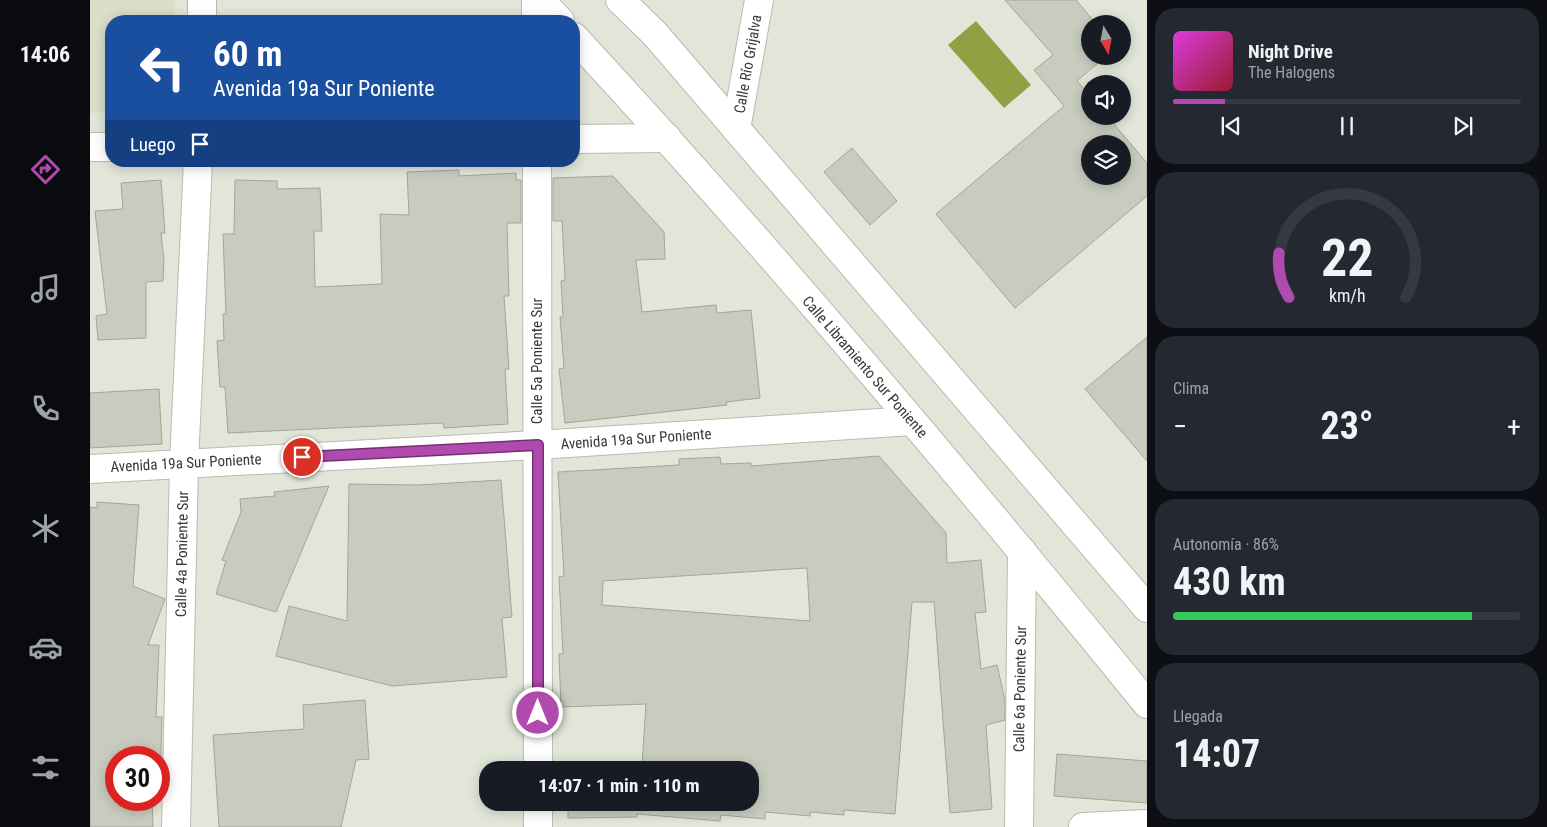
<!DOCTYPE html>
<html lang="es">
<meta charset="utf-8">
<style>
:root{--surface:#171b24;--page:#242831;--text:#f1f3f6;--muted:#9ea1a6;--line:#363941;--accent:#b14aae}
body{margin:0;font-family:"Roboto Condensed",sans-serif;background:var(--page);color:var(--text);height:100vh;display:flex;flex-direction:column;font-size:19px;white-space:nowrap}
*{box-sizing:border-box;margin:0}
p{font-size:16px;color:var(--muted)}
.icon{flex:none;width:28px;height:28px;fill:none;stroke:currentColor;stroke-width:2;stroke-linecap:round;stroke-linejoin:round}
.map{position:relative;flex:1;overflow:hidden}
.panel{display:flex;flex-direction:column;gap:8px;padding:8px;background:#0d0f14;width:400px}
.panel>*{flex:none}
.hud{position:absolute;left:15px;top:15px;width:475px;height:152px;border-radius:20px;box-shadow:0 2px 12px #0003;background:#1a4fa0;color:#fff;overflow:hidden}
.needle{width:32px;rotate:170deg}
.buttons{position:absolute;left:991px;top:15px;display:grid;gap:10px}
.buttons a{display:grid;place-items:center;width:50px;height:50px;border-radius:50%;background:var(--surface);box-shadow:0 2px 12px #0003;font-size:25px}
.speed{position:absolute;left:15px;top:746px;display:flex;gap:10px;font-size:25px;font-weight:700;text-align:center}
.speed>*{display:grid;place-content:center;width:65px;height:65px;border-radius:50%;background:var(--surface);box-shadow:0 2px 12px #0003;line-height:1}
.speed .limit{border:8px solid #d22;background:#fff;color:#111}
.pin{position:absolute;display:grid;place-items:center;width:42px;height:42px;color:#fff;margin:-21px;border:2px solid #fff;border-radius:50%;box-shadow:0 1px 5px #0007}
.me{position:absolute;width:55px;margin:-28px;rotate:0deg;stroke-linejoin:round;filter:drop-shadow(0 0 4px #0008)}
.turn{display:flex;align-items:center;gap:18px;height:105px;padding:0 25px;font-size:22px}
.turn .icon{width:65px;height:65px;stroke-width:2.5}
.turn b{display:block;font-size:35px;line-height:42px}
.then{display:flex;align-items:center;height:48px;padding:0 25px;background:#0003;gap:10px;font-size:19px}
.big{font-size:38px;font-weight:700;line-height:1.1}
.panel .tile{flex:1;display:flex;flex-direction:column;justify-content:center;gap:8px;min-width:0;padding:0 18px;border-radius:20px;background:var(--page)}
.panel .dial{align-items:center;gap:0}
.dial svg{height:130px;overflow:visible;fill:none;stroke:var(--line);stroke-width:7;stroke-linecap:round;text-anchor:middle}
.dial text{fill:var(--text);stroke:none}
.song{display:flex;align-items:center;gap:15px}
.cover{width:60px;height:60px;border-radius:8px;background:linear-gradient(135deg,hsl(300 70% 55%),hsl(350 70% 35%))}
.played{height:5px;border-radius:2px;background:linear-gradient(90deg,var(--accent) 15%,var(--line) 15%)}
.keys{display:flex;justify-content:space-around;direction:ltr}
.heat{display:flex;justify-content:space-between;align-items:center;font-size:28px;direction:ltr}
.charge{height:8px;border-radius:4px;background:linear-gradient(90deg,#34c759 86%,var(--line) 0)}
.trip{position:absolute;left:389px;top:761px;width:280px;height:50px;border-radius:20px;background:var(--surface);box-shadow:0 2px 12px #0003;font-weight:700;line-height:50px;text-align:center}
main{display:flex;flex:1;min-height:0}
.menu{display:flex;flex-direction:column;width:90px;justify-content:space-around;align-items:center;background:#090b0e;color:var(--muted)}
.menu .icon{width:35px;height:35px}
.menu .on{color:var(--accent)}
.menu b{font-size:22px;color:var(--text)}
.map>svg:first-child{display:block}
.built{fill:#d9dfc9}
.water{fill:#8fa143}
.building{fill:#c8cbbe;stroke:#a2a598;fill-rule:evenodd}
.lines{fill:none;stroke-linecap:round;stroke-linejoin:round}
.minor-casing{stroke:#b8bbae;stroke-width:30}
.major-casing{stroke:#b8bbae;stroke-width:30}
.minor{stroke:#fff;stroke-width:28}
.major{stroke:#fff;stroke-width:28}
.route-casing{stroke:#733071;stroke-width:12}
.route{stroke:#b14aae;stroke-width:9}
.labels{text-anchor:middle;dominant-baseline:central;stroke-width:4.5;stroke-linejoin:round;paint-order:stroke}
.street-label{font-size:15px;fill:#373933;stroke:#fff}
</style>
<main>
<nav class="menu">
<b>14:06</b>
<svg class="icon on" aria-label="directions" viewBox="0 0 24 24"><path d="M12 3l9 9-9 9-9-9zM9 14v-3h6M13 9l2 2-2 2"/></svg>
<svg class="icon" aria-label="music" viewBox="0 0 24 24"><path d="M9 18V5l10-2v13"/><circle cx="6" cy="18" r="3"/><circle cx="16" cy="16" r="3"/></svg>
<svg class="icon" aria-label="phone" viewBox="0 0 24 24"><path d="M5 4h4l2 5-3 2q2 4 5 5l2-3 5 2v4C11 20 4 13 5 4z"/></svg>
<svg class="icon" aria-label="climate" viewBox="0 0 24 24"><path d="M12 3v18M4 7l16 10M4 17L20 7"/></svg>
<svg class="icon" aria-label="car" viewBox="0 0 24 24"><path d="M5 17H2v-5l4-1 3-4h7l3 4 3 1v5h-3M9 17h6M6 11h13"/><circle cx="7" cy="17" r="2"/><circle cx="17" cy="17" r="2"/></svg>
<svg class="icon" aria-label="filters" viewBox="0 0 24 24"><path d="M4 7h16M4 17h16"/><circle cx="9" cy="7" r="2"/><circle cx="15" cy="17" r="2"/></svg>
</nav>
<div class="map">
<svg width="1057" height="827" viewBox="0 0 1057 827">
<rect width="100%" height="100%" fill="#e2e6d8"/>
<path class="built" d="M0,0h85l-1,21h-63v91l-21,1z"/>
<path class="water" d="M886,21l55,64 -27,23 -56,-63z"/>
<g class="building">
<path d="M915,0h71l20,24h-6v32h16l-29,25 7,8 6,-5v32h17l40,47v33l-132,112 -79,-94 128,-108 -30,-36 19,-15zM1000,144h32v32h-32z"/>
<path d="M762,148l45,53 -27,24 -46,-53z"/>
<path d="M369,170v6l57,-3v7h5v43h-14l2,73h-5l5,73h-4l3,55 -64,4 -1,-5 -215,10 -3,-46h-5l-3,-46 7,-1 -1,-26h3l-3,-80h11l1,-54 42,1v8l43,-1 2,43h-8l1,56 67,-3 -2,-70 29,1 -2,-43z"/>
<path d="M523,176l51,56 1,27 -29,1 6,52 74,-7 1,8 34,-3 9,88 -34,4 1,3 -162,18 -6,-54 5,-1 -4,-51h3l-2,-36 4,-1 -3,-59h-9v-43z"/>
<path d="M71,180l4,53h-4l3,28 -1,20 -17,1v56l-48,2 -2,-24 11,-2 -12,-103 28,-2 -2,-26z"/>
<path d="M1057,337v124l-62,-72z"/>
<path d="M69,389l3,55 -72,4v-55z"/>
<path d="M789,456l67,77 1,30 34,-3 5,52 -11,1 6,56 16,-4 8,35v20l-19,5 6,84 -42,4 -16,-211h-22l-17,212 -51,-4v5l-34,-3v4l-45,-4v7l-44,-4 -1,6 -83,-7v3l-69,1v-16h182v-32h-183v-5h75l4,-61 -85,3 -2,-53h4l-4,-77 5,-1 -6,-104 121,-7v-6l41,-2 1,7 30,-1v3zM717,568l3,53 -208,-16 1,-24z"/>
<path d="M411,480l11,137 -10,1 5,59 -115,9 -116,-30 13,-50 58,15 2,-137 69,1z"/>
<path d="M239,486l-53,126 -60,-18 10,-33 -4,-1 19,-48 -1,-13 35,-3 -1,-4z"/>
<path d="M7,502l42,3 -6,81 32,13 -17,46h11l-3,72h6l-2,68 -1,-27h-43v42h36l1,27h-63v-320l7,1z"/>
<path d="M275,700l4,59 -13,1 -15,67h-122l-6,-92 91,-6 -1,-24z"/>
<path d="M967,754l90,7v42l-93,-7z"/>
</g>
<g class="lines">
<defs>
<g id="minor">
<path d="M446,0v21"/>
<path d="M112,21v-21"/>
<path d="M646,129l23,-129"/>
<path d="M484,139l93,-1"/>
<path d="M0,147h21"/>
<path d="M447,161l1,609"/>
<path d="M0,469l447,-24 375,-24"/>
<path d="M448,802v25"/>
<path d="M86,827l8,-364 14,-302"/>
<path d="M929,827l3,-276"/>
<path d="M993,827l64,-3"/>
</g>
<g id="major">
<path d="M450,0l20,21"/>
<path d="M530,0l35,34 492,574"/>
<path d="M484,37c199,215 388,440 573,667"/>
</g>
</defs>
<use href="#minor" class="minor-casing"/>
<use href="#major" class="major-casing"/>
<use href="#minor" class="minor"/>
<use href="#major" class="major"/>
</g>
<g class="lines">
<defs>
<path id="route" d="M212,457l236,-12v268"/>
</defs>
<use href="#route" class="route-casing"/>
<use href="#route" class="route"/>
</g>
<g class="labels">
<g class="street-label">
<text transform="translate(658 64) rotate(-80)">Calle Río Grijalva</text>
<text transform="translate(447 361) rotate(-90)">Calle 5a Poniente Sur</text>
<text transform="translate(775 367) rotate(49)">Calle Libramiento Sur Poniente</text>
<text transform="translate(546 439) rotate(-4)">Avenida 19a Sur Poniente</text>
<text transform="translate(96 463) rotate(-3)">Avenida 19a Sur Poniente</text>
<text transform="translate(92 554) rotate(-89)">Calle 4a Poniente Sur</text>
<text transform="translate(930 689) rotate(-89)">Calle 6a Poniente Sur</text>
</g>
</g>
</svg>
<div class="buttons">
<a><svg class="needle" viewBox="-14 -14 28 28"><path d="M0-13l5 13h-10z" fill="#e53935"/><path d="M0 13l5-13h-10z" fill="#9ea1a6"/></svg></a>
<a><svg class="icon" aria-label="sound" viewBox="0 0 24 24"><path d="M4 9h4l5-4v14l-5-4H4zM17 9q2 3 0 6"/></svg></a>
<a><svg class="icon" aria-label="layers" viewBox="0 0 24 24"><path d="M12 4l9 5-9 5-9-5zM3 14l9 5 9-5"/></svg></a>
</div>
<div class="speed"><div class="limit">30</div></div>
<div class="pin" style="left:212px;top:457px;background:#d93025"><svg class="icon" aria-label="arrive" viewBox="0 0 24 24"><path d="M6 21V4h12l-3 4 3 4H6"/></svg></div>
<svg class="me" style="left:448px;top:713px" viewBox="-20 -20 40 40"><circle r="17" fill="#b14aae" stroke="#fff" stroke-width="3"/><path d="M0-11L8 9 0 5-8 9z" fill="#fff"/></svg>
<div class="trip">14:07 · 1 min · 110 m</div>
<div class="hud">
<div class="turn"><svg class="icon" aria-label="left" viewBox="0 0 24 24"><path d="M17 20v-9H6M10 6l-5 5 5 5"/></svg><div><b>60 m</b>Avenida 19a Sur Poniente</div></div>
<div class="then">Luego<svg class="icon" aria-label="arrive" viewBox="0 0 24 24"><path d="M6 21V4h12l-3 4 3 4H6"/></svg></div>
</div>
</div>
<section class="panel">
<div class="tile">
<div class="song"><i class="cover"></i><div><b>Night Drive</b><p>The Halogens</p></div></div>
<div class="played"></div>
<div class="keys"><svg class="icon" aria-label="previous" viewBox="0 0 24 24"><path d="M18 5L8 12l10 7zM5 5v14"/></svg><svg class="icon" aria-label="pause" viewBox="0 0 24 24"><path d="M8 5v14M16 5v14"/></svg><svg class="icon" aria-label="next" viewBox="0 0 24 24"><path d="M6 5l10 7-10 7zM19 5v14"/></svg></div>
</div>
<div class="tile dial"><svg viewBox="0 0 100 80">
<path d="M14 69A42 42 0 1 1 86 69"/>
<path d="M14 69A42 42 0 0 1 8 42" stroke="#b14aae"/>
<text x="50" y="56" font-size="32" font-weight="700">22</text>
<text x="50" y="72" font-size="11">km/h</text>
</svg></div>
<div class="tile"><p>Clima</p>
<div class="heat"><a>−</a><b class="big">23°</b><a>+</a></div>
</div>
<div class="tile"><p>Autonomía · 86%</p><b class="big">430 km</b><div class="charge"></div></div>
<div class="tile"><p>Llegada</p><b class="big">14:07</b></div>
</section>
</main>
